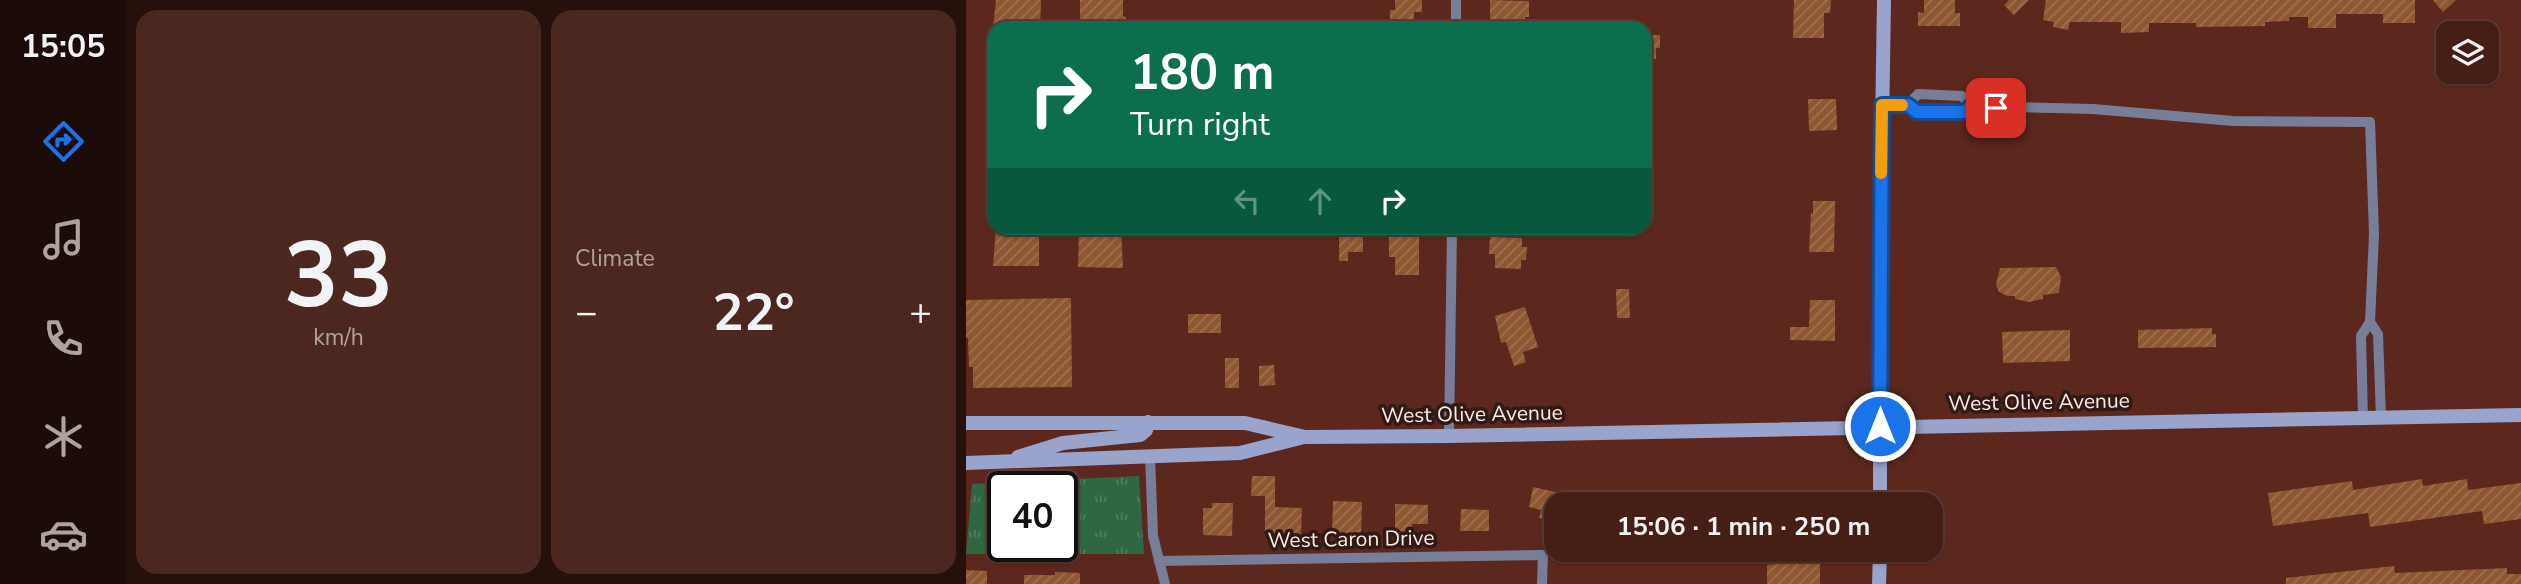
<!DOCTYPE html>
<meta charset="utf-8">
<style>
:root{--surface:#451e16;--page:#4c271f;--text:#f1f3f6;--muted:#b0a2a1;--line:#5d3c35;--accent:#1a73e8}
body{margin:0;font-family:"Nunito Sans",sans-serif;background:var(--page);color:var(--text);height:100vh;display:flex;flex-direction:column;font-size:26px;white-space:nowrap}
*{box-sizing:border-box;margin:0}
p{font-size:23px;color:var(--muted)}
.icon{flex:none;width:38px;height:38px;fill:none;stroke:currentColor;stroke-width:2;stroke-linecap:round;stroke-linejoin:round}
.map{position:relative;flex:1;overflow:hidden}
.details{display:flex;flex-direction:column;gap:10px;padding:10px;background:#26100c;width:840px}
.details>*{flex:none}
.banner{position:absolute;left:21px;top:21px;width:665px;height:214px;border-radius:21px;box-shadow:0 2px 5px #0004,0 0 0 2px var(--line);background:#0b6e4f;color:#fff;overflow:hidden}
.controls{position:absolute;left:1470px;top:21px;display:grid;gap:14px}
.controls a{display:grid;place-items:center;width:63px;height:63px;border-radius:14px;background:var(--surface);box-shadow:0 2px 5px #0004,0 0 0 2px var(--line);font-size:35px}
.speed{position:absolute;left:21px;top:471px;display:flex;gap:14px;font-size:35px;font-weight:700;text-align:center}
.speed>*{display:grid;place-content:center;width:91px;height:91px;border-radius:50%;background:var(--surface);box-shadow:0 2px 5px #0004,0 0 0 2px var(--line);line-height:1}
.speed .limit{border:4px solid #111;border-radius:10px;background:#fff;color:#111}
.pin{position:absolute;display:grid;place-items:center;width:60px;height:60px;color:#fff;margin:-30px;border-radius:14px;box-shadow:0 4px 10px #0006}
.me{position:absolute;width:77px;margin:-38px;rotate:0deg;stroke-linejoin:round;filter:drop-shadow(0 0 5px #0008)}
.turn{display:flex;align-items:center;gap:24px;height:147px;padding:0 28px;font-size:32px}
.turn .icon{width:91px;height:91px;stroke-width:2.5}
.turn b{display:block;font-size:49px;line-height:60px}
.lanes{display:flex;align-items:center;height:66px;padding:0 28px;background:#0003;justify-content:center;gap:35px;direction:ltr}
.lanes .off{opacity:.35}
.big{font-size:52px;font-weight:700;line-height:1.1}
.details .card{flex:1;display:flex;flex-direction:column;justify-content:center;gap:10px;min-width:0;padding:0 24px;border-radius:21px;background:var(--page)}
.details .dial{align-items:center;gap:0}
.dial b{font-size:91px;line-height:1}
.heat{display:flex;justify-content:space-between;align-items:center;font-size:38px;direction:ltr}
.details .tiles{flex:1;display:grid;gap:10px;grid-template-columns:repeat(2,1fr)}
.trip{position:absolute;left:578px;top:492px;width:399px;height:70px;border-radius:21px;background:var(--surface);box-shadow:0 2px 5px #0004,0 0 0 2px var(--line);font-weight:700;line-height:70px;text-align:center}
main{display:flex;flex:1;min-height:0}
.dock{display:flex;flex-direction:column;width:126px;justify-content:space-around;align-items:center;background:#1c0c09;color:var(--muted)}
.dock .icon{width:49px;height:49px}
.dock .active{color:var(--accent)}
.dock b{font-size:32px;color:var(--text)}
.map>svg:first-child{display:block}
.grass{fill:url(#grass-tufts);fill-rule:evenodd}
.building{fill:url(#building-hatch)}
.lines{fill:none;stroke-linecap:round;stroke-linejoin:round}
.street{stroke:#777e98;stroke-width:10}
.secondary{stroke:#99a4cd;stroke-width:14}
.route-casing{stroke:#114b97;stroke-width:18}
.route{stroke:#1a73e8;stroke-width:12}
.slow{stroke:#f59e0b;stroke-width:12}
.labels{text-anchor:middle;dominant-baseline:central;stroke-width:7;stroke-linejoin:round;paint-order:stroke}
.street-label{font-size:21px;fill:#ffeae5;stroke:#311a15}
</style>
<main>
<nav class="dock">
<b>15:05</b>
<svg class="icon active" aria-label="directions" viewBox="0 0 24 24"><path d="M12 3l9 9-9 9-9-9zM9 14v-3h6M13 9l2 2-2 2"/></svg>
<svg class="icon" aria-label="music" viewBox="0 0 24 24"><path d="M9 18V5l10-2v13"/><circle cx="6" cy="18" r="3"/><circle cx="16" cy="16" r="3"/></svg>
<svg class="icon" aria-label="phone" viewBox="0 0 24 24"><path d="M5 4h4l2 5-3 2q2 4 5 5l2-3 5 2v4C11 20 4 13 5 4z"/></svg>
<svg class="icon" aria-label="climate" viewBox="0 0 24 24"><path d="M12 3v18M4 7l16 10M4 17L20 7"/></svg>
<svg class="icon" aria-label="car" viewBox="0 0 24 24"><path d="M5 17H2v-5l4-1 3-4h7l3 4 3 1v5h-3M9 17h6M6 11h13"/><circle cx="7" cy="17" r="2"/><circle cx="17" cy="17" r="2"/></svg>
</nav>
<section class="details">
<div class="tiles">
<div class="card dial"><b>33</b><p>km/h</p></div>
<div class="card"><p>Climate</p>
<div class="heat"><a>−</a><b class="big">22°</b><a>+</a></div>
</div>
</div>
</section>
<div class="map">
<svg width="1555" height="584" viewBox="0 0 1555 584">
<defs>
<pattern id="grass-tufts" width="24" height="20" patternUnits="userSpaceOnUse" patternTransform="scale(1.75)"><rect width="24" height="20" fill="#306743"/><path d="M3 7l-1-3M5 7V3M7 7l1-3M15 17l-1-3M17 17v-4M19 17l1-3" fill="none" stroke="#4f7d5e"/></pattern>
<pattern id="building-hatch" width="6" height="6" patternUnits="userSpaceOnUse" patternTransform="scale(1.75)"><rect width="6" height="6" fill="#8e5732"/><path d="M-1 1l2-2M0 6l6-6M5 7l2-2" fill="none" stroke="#9f6f50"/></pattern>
</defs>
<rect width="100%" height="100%" fill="#5c281e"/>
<path class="grass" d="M173,476l5,78h-178l6,-70zM37,486h59v60h-59z"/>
<g class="building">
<path d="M30,0h45l-1,28h-47z"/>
<path d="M114,0h43v16l3,1 -1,11h-45z"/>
<path d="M429,0h27v12h-8v16h-24v-18h5z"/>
<path d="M524,0l39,1v16h-4v11h-35z"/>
<path d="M828,0h37l-1,13h-6v25h-31z"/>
<path d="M958,0h31v13h5v13h-42v-14l6,1z"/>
<path d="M1043,0h20l-15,15 -10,-10z"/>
<path d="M1080,0h369v23h-32v-9h-47v14h-28v-11h-19v4l-24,1v4l-69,1v-4h-47v9l-28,1v-11h-51l-2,8 -15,-3 1,-5 -11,-2z"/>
<path d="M1467,0h23l-13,12z"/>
<path d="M679,35h15v13h-4v11h-11z"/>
<path d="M842,99h28l1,31 -28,1z"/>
<path d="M847,201h22l-1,51h-25l2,-39 2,1z"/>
<path d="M30,228h43v38h-46z"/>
<path d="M113,228h42l2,40 -45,-1z"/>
<path d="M373,228h9v7h15v17h-15v9h-9z"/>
<path d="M423,237h30v38h-24v-18h-6z"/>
<path d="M524,237l32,1v9h5l-1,13h-5v9l-26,-1v-14h-6z"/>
<path d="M1090,267l5,10 -2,16 -16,2v4l-14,3 -14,-3v-3h-8l-8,-4 -3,-7 4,-17z"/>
<path d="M650,289h13l1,29h-13z"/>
<path d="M105,298l1,89 -99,1v-21h-4l-1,-29h-2v-38z"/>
<path d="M844,300h25v41l-45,-1v-13h19z"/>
<path d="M559,307l13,40 -15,5 3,10 -12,4 -8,-24 -5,1 -6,-27z"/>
<rect x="222" y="314" width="33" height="19"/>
<path d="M1246,328v6h4v13l-78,1v-18z"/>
<path d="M1104,330v31l-67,2 -1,-31z"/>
<rect x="259" y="358" width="14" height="30"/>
<path d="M308,365l1,20 -16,1v-20z"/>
<path d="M286,476h23v31l27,1 -1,27 -36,-1v-38h-14z"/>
<path d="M1456,479l1,7 44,-7 1,11 53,-7v36l-37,5 -2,-13 -112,16 -2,-14 -95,13 -5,-33 84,-12 1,9z"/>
<path d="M567,487l27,6 -2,11h-2l-2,17 -15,-3 2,-8 -12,-3z"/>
<path d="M367,501l29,1 -1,32 -29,-1z"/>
<path d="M246,503h21l-1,33 -29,-1v-27h9z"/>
<path d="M429,504l33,1v19h-16v9l-17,-1z"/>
<path d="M495,509l28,1v21h-29z"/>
<path d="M820,563h34v21h-53v-19z"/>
<path d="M1428,566l1,7 112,-5v6h14v10h-235v-6z"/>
<path d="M0,570l21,1v13h-21z"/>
<path d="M89,572l25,1v11h-56v-9h31z"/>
</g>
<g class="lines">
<g class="street">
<path d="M490,28v-28"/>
<path d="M916,105h26l9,7h48l6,-6"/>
<path d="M942,105l10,-11 44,2 9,10 122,3 140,12 137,1 4,112 -4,88 -9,14 2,83"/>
<path d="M1404,322l8,12 3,84"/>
<path d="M483,436l3,-208"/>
<path d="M184,455l3,81 12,48"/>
<path d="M193,561l384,-6 -1,29"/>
</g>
<g class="secondary">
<path d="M0,423h279l60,14 144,-1 1072,-21"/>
<path d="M52,457l45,-14 77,-8 6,-5 2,-8"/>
<path d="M0,463l274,-10 60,-15"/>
<path d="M914,504v-246l4,-258"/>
<path d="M913,584l1,-34"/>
</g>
</g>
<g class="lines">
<defs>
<path id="route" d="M914,426l2,-321h26l9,7h48l6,-6 25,2"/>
</defs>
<use href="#route" class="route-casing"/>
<use href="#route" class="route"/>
<path class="slow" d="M915,173l1,-68h20"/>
</g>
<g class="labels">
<g class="street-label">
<text transform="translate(1073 402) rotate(-1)">West Olive Avenue</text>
<text transform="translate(506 414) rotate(-1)">West Olive Avenue</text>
<text transform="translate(385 539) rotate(-1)">West Caron Drive</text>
</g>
</g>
</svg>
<div class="controls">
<a><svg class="icon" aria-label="layers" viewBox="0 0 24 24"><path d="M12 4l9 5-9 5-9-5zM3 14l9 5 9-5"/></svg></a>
</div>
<div class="speed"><div class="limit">40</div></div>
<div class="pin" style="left:1030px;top:108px;background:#d93025"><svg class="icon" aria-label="arrive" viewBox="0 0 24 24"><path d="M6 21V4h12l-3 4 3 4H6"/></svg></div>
<svg class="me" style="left:914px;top:426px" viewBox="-20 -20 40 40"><circle r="17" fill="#1a73e8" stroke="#fff" stroke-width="3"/><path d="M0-11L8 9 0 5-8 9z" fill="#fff"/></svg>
<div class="trip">15:06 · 1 min · 250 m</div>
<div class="banner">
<div class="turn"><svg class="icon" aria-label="right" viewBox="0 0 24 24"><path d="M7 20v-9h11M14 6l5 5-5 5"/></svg><div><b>180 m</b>Turn right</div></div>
<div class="lanes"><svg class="icon off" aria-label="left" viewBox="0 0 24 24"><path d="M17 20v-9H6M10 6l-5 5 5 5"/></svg><svg class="icon off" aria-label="ahead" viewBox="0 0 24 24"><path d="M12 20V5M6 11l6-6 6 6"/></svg><svg class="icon" aria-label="right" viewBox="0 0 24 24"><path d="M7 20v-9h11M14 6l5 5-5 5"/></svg></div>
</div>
</div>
</main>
